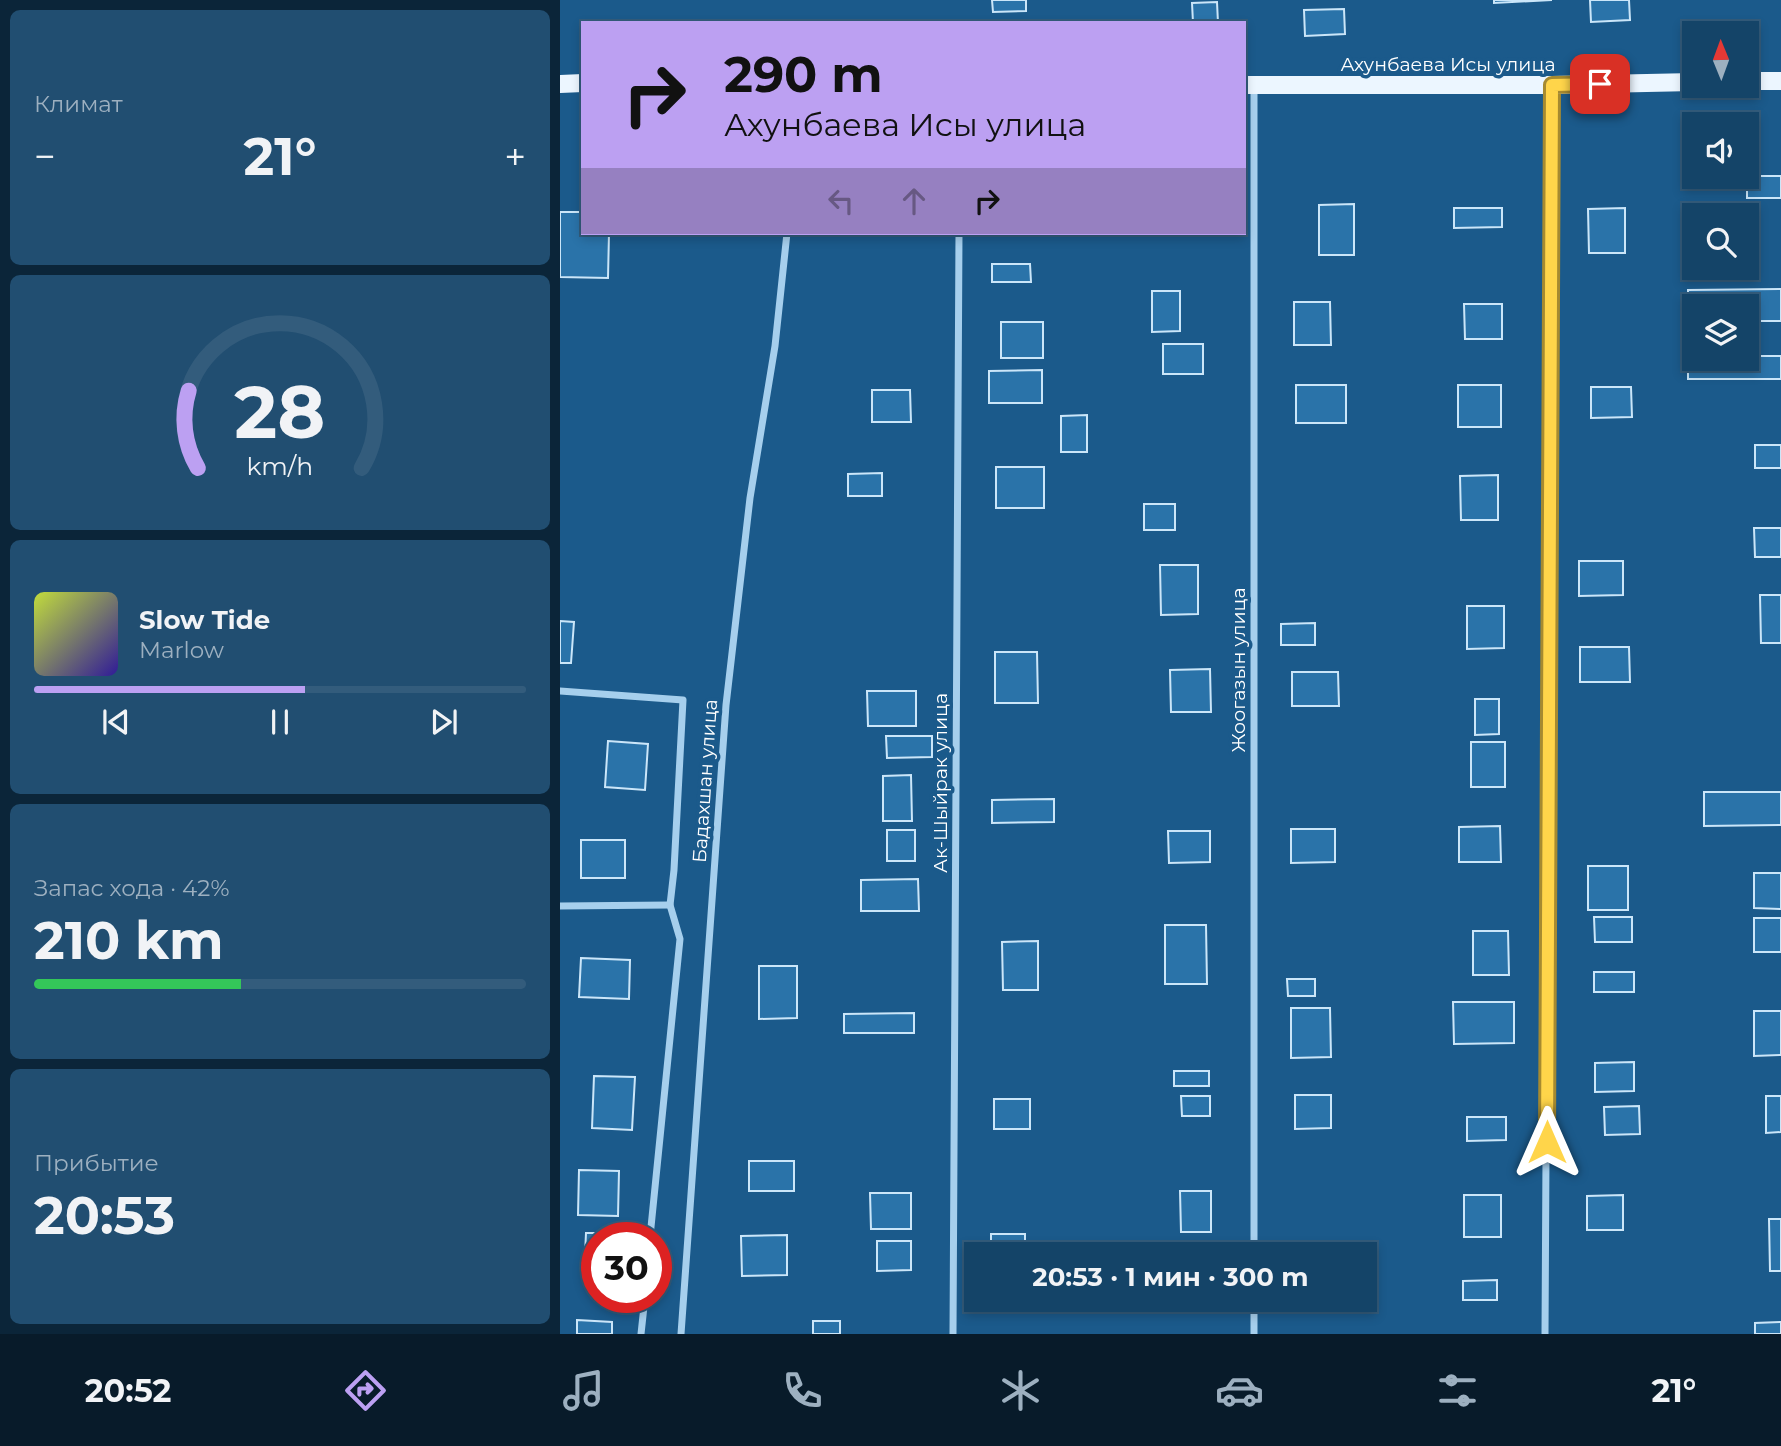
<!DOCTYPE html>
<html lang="ru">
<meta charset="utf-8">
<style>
:root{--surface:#144468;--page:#214e71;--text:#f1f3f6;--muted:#9db0c0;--line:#335c7c;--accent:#bca0f2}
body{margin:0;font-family:Montserrat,sans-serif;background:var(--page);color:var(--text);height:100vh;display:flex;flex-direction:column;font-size:26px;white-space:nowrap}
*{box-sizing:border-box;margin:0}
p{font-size:23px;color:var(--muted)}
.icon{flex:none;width:38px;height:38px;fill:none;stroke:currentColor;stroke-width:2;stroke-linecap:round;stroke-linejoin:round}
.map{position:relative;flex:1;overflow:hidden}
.sheet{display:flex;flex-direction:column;gap:10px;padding:10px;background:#0b2539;width:560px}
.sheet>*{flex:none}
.banner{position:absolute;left:21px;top:21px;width:665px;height:214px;border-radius:0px;box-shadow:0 4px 10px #0003,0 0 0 2px var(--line);background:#bca0f2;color:#111;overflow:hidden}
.needle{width:46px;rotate:359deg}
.buttons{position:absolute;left:1122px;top:21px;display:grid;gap:14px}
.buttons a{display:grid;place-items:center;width:77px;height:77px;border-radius:0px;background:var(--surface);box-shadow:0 4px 10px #0003,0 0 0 2px var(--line);font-size:35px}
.speed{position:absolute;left:21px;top:1222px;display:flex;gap:14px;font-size:35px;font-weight:700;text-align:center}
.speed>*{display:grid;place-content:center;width:91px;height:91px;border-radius:50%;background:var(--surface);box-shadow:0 4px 10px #0003,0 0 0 2px var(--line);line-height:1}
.speed .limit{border:10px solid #d22;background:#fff;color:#111}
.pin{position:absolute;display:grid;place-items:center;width:60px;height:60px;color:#fff;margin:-30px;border-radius:14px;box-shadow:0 4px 10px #0006}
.me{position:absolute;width:77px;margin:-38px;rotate:0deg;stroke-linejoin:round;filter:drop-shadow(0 0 5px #0008)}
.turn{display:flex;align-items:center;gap:24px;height:147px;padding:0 28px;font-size:32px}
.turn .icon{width:91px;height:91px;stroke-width:2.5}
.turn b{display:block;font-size:49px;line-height:60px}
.lanes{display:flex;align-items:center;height:66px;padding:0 28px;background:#0003;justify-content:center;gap:35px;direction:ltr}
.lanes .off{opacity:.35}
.big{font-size:52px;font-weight:700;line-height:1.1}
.sheet .card{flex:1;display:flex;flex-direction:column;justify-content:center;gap:10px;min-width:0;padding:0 24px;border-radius:10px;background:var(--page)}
.sheet .dial{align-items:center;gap:0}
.dial svg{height:182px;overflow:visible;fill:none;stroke:var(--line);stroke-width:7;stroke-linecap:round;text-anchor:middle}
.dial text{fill:var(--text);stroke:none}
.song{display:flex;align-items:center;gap:21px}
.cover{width:84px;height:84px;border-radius:10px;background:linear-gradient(135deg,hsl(70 70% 55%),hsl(250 70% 35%))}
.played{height:7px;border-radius:4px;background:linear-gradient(90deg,var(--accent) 55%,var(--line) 55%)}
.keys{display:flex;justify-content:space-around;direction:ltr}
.heat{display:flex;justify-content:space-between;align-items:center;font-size:38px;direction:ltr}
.charge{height:10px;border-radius:5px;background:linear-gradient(90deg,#34c759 42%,var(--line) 0)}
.trip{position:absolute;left:404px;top:1242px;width:413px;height:70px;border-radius:0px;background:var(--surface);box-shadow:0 4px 10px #0003,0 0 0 2px var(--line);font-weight:700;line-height:70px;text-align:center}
.dock{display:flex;height:112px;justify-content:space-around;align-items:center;background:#081b2a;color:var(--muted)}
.dock .icon{width:49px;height:49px}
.dock .selected{color:var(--accent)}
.dock b{font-size:32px;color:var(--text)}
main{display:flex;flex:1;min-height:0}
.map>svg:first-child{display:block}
.building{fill:#2a73a9;stroke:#cbe6f9;stroke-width:2}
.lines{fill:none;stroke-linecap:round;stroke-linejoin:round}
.street{stroke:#a6cfed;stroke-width:7}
.primary{stroke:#ecf6ff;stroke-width:18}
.route-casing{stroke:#a68a30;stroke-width:18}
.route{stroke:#ffd54a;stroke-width:12}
.labels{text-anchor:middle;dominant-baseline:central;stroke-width:7;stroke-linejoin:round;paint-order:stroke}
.street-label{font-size:19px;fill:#fff;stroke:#1b5a8b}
</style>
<main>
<section class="sheet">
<div class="card"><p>Климат</p>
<div class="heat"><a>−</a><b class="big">21°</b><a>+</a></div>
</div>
<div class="card dial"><svg viewBox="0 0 100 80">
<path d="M14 69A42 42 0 1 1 86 69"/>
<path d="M14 69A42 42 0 0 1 10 35" stroke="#bca0f2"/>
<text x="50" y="56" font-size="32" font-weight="700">28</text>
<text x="50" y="72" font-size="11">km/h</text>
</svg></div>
<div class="card">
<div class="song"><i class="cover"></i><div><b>Slow Tide</b><p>Marlow</p></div></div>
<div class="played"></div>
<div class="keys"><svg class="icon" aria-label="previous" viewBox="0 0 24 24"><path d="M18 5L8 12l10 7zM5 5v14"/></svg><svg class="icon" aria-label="pause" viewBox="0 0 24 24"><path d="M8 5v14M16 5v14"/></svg><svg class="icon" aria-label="next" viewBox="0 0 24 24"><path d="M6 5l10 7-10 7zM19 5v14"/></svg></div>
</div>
<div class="card"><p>Запас хода · 42%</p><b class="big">210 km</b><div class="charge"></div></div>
<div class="card"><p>Прибытие</p><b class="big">20:53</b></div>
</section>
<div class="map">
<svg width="1221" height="1334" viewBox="0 0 1221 1334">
<rect width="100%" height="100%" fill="#1b5a8b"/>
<g class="building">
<path d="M432,0h34v11l-33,1z"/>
<path d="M934,0h58l-58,3z"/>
<path d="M1030,0h39l1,20 -39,2z"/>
<path d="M657,2l1,21h-25l-1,-20z"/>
<path d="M784,9l1,25 -40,2 -1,-26z"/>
<rect x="1187" y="176" width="34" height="22"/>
<path d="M794,204v51h-35v-50z"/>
<path d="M894,208h48v19l-48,1z"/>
<path d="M1065,208v45h-36l-1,-44z"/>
<path d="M0,212h23v21h26l-1,45 -48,-1z"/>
<path d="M432,264h38l1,18h-39z"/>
<path d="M1221,289v32h-35v-15h-52v53h52v-3h35v23h-93v-89z"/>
<path d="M592,291h28v40l-28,1z"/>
<path d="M734,302h36l1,43h-37z"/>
<path d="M904,304h38v35h-37z"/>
<rect x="441" y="322" width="42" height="36"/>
<rect x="603" y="344" width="40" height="30"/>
<path d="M482,370v33h-53v-32z"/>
<rect x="736" y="385" width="50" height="38"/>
<rect x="898" y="385" width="43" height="42"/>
<path d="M1031,387h40l1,30 -41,1z"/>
<path d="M312,390h38l1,32h-39z"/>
<path d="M527,415v37h-26v-36z"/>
<rect x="1195" y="445" width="26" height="23"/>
<rect x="436" y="467" width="48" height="41"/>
<path d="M322,473v23h-34v-22z"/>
<path d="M938,475v45h-37l-1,-44z"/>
<rect x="584" y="504" width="31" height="26"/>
<path d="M1194,528h27v29h-26z"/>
<path d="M1019,561h44v34l-44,1z"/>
<path d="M600,565h38v49l-37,1z"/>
<path d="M1200,595h21v48h-20z"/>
<path d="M907,606h37v42l-37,1z"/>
<path d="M0,621l14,1 -3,41h-11z"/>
<path d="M755,623v22h-34v-21z"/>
<path d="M1020,647h49l1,35h-50z"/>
<path d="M435,652h42l1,51h-43z"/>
<path d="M650,669l1,43h-40l-1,-42z"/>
<path d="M732,672h46l1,34h-47z"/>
<path d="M307,691h49v35h-48z"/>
<path d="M915,699h24v35l-24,1z"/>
<path d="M326,736h46v21l-45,1z"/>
<path d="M48,741l40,3 -3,46 -40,-3z"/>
<rect x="911" y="742" width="34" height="45"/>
<path d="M351,775l1,46h-29v-45z"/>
<path d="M1144,792h77v33l-77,1z"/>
<path d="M494,799v23l-62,1v-23z"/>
<path d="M940,826l1,36h-42v-35z"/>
<path d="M731,829h44v33l-44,1z"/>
<rect x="327" y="830" width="28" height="31"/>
<path d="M608,831h42v31l-41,1z"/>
<rect x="21" y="840" width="44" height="38"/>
<rect x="1028" y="866" width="40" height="44"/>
<path d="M1194,873h27v36l-27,-1z"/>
<path d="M358,879l1,32h-58v-31z"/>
<path d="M1034,917h38v25h-37z"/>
<rect x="1194" y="918" width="27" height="34"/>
<path d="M605,925h41l1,59h-42z"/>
<path d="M913,931h35l1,44h-36z"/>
<path d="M478,941v49h-35l-1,-48z"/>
<path d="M21,958l49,2 -1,39 -50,-2z"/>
<path d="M199,966h38v52l-38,1z"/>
<rect x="1034" y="972" width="40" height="20"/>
<path d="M727,979h28v17h-27z"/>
<path d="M893,1002h61v41l-60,1z"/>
<path d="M731,1008h39l1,49 -40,1z"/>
<path d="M1194,1011h27v44l-27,1z"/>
<path d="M354,1013v20h-70v-19z"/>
<path d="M1074,1062v29l-39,1v-29z"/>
<rect x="614" y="1071" width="35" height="15"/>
<path d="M34,1076l41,1 -3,53 -40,-2z"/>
<path d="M735,1095h36v33l-36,1z"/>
<path d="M621,1096h29v20h-28z"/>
<path d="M1206,1096h15v36l-15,1z"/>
<rect x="434" y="1099" width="36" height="30"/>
<path d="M1079,1106l1,28 -35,1 -1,-28z"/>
<path d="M907,1117h39v23l-39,1z"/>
<rect x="189" y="1161" width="45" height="30"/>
<path d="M19,1170l40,1 -1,45 -40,-1z"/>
<path d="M620,1191h31v41h-30z"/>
<path d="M310,1193h41v36h-40z"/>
<rect x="904" y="1195" width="37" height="42"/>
<path d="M1063,1195v35h-36v-34z"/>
<path d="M1209,1219h12v52h-11z"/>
<path d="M26,1233h29v4h-18v17h-12z"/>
<rect x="431" y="1234" width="34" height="21"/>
<path d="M227,1235v40l-45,1 -1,-40z"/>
<path d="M317,1241h34v29l-34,1z"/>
<path d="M937,1280v20h-34v-19z"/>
<rect x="621" y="1300" width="31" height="11"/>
<rect x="750" y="1300" width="35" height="5"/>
<path d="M17,1320l35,2v12h-35z"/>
<rect x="253" y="1321" width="27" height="13"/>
<path d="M1221,1322v12h-26v-11z"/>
</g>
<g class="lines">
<g class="street">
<path d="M0,691l123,9 -9,170 -4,35 10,34 -30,298"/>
<path d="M0,906l110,-1"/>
<path d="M694,1255v-1169"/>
<path d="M81,1334l4,-37"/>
<path d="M121,1334l45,-629 24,-207 25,-152 12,-113"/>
<path d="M393,1334l6,-1101"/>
<path d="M694,1334v-34"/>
<path d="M985,1334l7,-1249"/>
</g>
<g class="primary">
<path d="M1186,81h35"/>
<path d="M0,84l23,-1"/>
<path d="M684,85h308l142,-3"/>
</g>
</g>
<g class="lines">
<defs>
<path id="route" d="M987,1142l5,-1057 48,-1"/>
</defs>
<use href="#route" class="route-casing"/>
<use href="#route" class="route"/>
</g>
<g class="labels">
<g class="street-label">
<text x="888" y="64">Ахунбаева Исы улица</text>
<text transform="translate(678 670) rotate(-90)">Жоогазын улица</text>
<text transform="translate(145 781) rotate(-86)">Бадахшан улица</text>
<text transform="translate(380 783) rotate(-90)">Ак-Шыйрак улица</text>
</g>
</g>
</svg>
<div class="buttons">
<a><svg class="needle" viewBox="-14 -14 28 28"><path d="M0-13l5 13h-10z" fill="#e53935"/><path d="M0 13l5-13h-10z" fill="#9db0c0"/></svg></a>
<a><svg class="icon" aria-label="sound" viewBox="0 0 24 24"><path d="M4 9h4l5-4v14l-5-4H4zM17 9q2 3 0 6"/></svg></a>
<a><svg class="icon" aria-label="search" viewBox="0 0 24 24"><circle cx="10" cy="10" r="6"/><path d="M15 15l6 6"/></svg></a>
<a><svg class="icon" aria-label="layers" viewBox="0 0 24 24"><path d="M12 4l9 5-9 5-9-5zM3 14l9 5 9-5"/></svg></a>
</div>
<div class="speed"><div class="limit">30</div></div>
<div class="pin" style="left:1040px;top:84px;background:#d93025"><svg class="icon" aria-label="arrive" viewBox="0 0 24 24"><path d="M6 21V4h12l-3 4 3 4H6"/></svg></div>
<svg class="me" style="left:987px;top:1142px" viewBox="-20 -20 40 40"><path d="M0-17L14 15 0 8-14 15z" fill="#ffd54a" stroke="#fff" stroke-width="4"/></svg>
<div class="trip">20:53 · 1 мин · 300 m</div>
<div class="banner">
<div class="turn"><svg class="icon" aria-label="right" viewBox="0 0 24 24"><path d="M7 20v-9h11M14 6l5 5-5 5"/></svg><div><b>290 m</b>Ахунбаева Исы улица</div></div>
<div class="lanes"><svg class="icon off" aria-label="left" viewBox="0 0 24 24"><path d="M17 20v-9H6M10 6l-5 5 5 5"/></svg><svg class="icon off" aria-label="ahead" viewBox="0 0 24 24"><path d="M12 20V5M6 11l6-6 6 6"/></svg><svg class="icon" aria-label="right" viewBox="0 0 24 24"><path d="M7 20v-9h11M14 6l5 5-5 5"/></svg></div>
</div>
</div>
</main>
<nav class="dock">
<b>20:52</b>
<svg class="icon selected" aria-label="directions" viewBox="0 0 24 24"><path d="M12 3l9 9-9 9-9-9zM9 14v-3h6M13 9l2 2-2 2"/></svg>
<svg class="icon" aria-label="music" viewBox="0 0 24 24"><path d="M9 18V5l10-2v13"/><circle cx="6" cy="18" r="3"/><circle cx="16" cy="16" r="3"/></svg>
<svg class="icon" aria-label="phone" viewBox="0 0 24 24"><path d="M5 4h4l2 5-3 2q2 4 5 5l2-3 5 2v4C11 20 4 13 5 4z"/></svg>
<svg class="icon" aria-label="climate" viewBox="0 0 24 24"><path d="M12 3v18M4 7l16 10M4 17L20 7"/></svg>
<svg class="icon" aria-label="car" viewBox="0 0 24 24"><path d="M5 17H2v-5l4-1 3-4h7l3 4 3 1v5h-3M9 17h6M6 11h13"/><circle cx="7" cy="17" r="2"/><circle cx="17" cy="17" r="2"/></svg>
<svg class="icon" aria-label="filters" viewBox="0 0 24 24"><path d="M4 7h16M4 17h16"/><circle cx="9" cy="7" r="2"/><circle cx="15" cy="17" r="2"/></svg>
<b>21°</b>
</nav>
